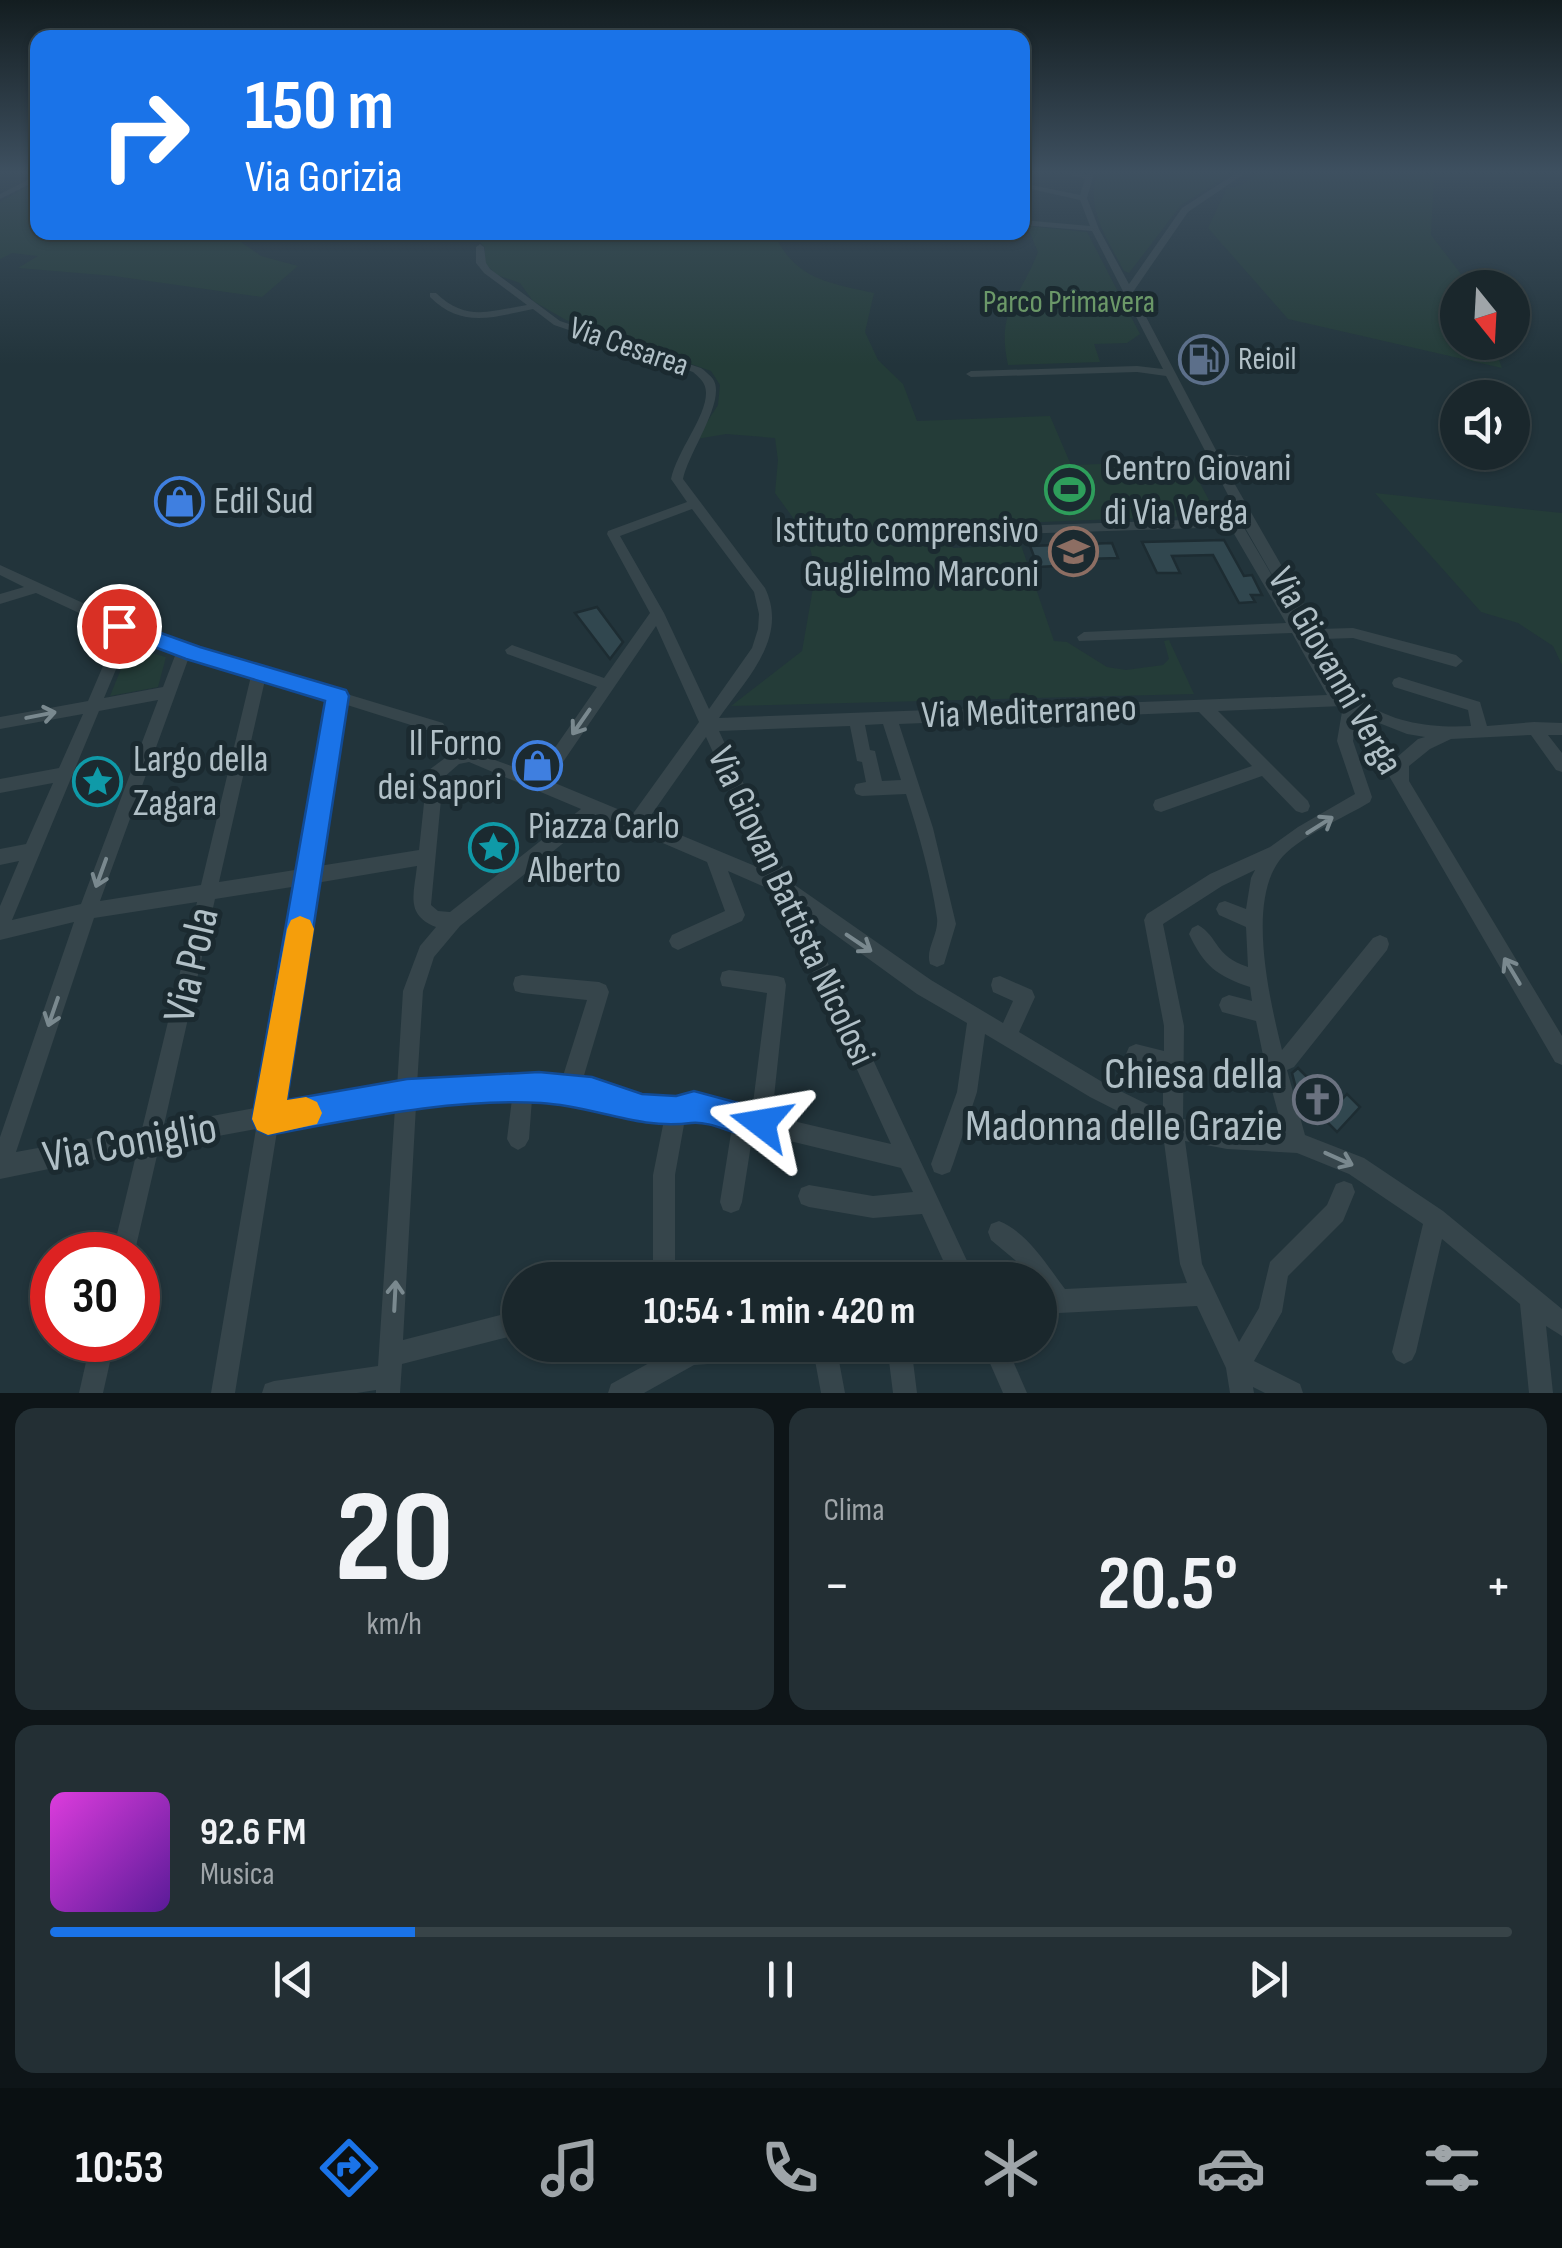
<!DOCTYPE html>
<html lang="it">
<meta charset="utf-8">
<style>
:root{--surface:#1a272c;--page:#232f34;--text:#f1f3f6;--muted:#9fa5a9;--line:#384448;--accent:#1a73e8}
body{margin:0;font-family:"Sofia Sans Condensed",sans-serif;background:var(--page);color:var(--text);height:100vh;display:flex;flex-direction:column;font-size:38px;white-space:nowrap}
*{box-sizing:border-box;margin:0}
p{font-size:32px;color:var(--muted)}
.icon{flex:none;width:55px;height:55px;fill:none;stroke:currentColor;stroke-width:2;stroke-linecap:round;stroke-linejoin:round}
.map{position:relative;height:1393px;overflow:hidden}
.details{display:flex;flex-direction:column;gap:15px;padding:15px;background:#0e1518;flex:1}
.details>*{flex:none}
.guide{position:absolute;left:30px;top:30px;width:1000px;height:210px;border-radius:20px;box-shadow:0 2px 8px #0004,0 0 0 2px var(--line);background:#1a73e8;color:#fff;overflow:hidden}
.needle{width:65px;rotate:162deg}
.controls{position:absolute;left:1440px;top:270px;display:grid;gap:20px}
.controls a{display:grid;place-items:center;width:90px;height:90px;border-radius:50%;background:var(--surface);box-shadow:0 2px 8px #0004,0 0 0 2px var(--line);font-size:50px}
.speed{position:absolute;left:30px;top:1232px;display:flex;gap:20px;font-size:50px;font-weight:700;text-align:center}
.speed>*{display:grid;place-content:center;width:130px;height:130px;border-radius:50%;background:var(--surface);box-shadow:0 2px 8px #0004,0 0 0 2px var(--line);line-height:1}
.speed .limit{border:15px solid #d22;background:#fff;color:#111}
.pin{position:absolute;display:grid;place-items:center;width:85px;height:85px;color:#fff;margin:-42px;border:5px solid #fff;border-radius:50%;box-shadow:0 2px 10px #0007}
.me{position:absolute;width:110px;margin:-55px;rotate:284deg;stroke-linejoin:round;filter:drop-shadow(0 0 8px #0008)}
.turn{display:flex;align-items:center;gap:35px;height:210px;padding:0 50px;font-size:45px}
.turn .icon{width:130px;height:130px;stroke-width:2.5}
.turn b{display:block;font-size:70px;line-height:85px}
.big{font-size:75px;font-weight:700;line-height:1.1}
.details .card{flex:1;display:flex;flex-direction:column;justify-content:center;gap:15px;min-width:0;padding:0 35px;border-radius:20px;background:var(--page)}
.details .dial{align-items:center;gap:0}
.dial b{font-size:130px;line-height:1}
.song{display:flex;align-items:center;gap:30px}
.cover{width:120px;height:120px;border-radius:15px;background:linear-gradient(135deg,hsl(300 70% 55%),hsl(270 70% 35%))}
.played{height:10px;border-radius:5px;background:linear-gradient(90deg,var(--accent) 25%,var(--line) 25%)}
.keys{display:flex;justify-content:space-around;direction:ltr}
.heat{display:flex;justify-content:space-between;align-items:center;font-size:55px;direction:ltr}
.details .tiles{flex:1;display:grid;gap:15px;grid-template-columns:1fr 1fr}
.card:last-child{grid-column:span 2}
.trip{position:absolute;left:502px;top:1262px;width:555px;height:100px;border-radius:50px;background:var(--surface);box-shadow:0 2px 8px #0004,0 0 0 2px var(--line);font-weight:700;line-height:100px;text-align:center}
.tab-bar{display:flex;height:160px;justify-content:space-around;align-items:center;background:#0a1012;color:var(--muted)}
.tab-bar .icon{width:70px;height:70px}
.tab-bar .on{color:var(--accent)}
.tab-bar b{font-size:45px;color:var(--text)}
.map>svg:first-child{display:block}
.green{fill:#243c38}
.building{fill:#31474f;stroke:#1d2c32;stroke-width:2.5}
.lines{fill:none;stroke-linecap:round;stroke-linejoin:round}
.minor{fill:#36454b;fill-rule:evenodd}
.oneway{stroke:#7a898f}
.route{fill:#1a73e8;stroke:#114b97;stroke-width:2.5}
.slow{fill:#f59e0b}
.labels{text-anchor:middle;dominant-baseline:central;stroke-width:10;stroke-linejoin:round;paint-order:stroke}
.far-park-label{font-size:32px;fill:#6b9868;stroke:#1b2a30}
.far-street-label{font-size:32px;fill:#b1c0c7;stroke:#1b2a30}
.far-poi-label{font-size:32px;fill:#b1c0c7;stroke:#1b2a30;text-anchor:start}
.poi-label{font-size:38px;fill:#b1c0c7;stroke:#1b2a30;text-anchor:start}
.street-label{font-size:38px;fill:#b1c0c7;stroke:#1b2a30}
.near-street-label{font-size:45px;fill:#b1c0c7;stroke:#1b2a30}
.near-poi-label{font-size:45px;fill:#b1c0c7;stroke:#1b2a30;text-anchor:end}
</style>
<div class="map">
<svg width="1562" height="1393" viewBox="0 0 1562 1393">
<rect width="100%" height="100%" fill="#22343b"/>
<g class="green">
<path d="M1098,170h120l9,6 -46,29 -52,68 -5,-2c-17,-33 -40,-64 -26,-101z"/>
<path d="M1261,170h136l37,5 -3,60 40,52 -13,1v54l35,1 9,25 -214,-49 -80,-91 18,-38 15,-5z"/>
<path d="M37,181l1,51 190,1 33,23 37,10 -36,31 -148,-21 -96,-8 20,-12 -26,-3 -12,6v-57z"/>
<path d="M1027,226l60,6 53,102 -13,9 -33,1 6,18 -92,3c-12,-56 11,-64 30,-113z"/>
<path d="M482,232l292,1c20,46 55,50 100,60l-9,39 13,28 25,24 14,37 133,-5 21,49 117,-4 29,54 -273,11 9,22 68,-3 33,96 13,1 40,25 19,3 37,-5 6,-6 -5,-18 5,-1 25,54 -463,12 71,-55 14,-80 -9,-34 -32,-44 3,-33 -3,-22 -49,-4 -30,5 22,-34 2,-20 -9,-14 -145,-51 -33,-19 -13,-18 -23,-8 -12,-11v-16l-7,-8z"/>
<path d="M1375,493l187,20v152l-9,-19 -35,-23 -37,-11z"/>
<path d="M130,647l36,10 -8,30 -48,9z"/>
</g>
<g class="building">
<path d="M1224,540l20,36 8,-1 10,20h-11l4,7 -16,1 -26,-48 -41,1 8,17h-23l-15,-31z"/>
<path d="M1112,543l6,15 -64,2 2,6 -18,1 -8,-21z"/>
<path d="M597,607l26,35 -13,17 -35,-46z"/>
<path d="M1298,1068l38,38 11,-12 13,13 -23,25 -40,-40 -5,-19z"/>
</g>
<g class="lines">
<g class="minor">
<path d="M1054,170l32,4 1,-4h8l-8,28 12,31 30,55 53,-76 59,-38h9l-62,42 -55,80 85,162 29,2 19,17 -14,9 -19,-1 85,148 35,-1 103,27 7,6 -7,6 -103,-29 -29,1c9,15 27,52 39,62 30,23 72,27 108,25l-3,-16 -74,-23 -2,-4 2,-4 5,-2 81,25 7,24 47,-4 28,1v12h-14l14,18v19l-6,-2 -25,-35 -80,4 -21,10 -21,17v15l153,255v29l-7,-3 -199,-343 -3,22 19,56 -2,5c-26,16 -73,35 -91,59 -32,44 -9,140 3,189l91,-112 7,-3 7,3 2,6 -2,6 -93,117 -7,3 18,65 59,23 79,53 119,98v27l-16,-10 7,67h-24l-9,-89 -78,-65 -26,113 -4,8 -8,4 -8,-4 -4,-8 31,-128 -74,-50 -52,-21 -70,-4 -42,-8 17,123 37,78 20,-34 11,-46 57,-57 9,-21 8,-3 8,3 3,8 -12,29 -55,55 -6,36 -28,49 46,23 3,9h-38l-12,-6 1,6h-24l-4,-25 -29,-62 -138,7c-15,-6 -19,-18 -19,-33h-10l-15,-20 -24,-20 -3,-8 3,-8 8,-3c29,12 47,43 66,68l122,-6 -7,-19 -17,-130 -73,-37 -105,-63 -8,58 -24,72 -3,8 -8,3 -8,-3 -3,-8 26,-72 10,-69 -50,-29 -113,-82 172,368h-24l-30,-66 -49,4 -64,-11 -8,-3 -3,-8 3,-8 8,-3 64,11 40,-4 -12,-24 -148,-36 -11,70 -3,8 -8,3 -8,-3 -3,-8 12,-75 -38,-10 -9,2 -10,56v87l-3,8 -8,3 -8,-3 -3,-8v-87l11,-55 -74,-17 -58,-4 -3,40 -4,7 -7,4 -7,-4 -4,-7 5,-40 -96,7 -13,234 117,-30v24l-118,30 -2,29h-24v-3l-19,3h-95l3,-9 9,-3 104,-15 17,-258 -117,17 -43,268h-24l45,-264 -97,18 -25,108h-22l25,-104 -137,28v-42l74,-215 -74,18v-34l19,-45 -19,4v-16l26,-5 27,-61 -53,10v-14l59,-11 24,-54 -83,15v-12l88,-16 30,-70 -82,-38 -36,11v-10l24,-7 -24,-12v-10l131,60 57,21 255,77c16,29 63,40 93,52l61,-88 -90,-33 -2,-4 7,-5 92,33 46,-65 -43,-79 1,-3 79,-29 -16,-23c6,-28 35,-62 35,-86 0,-10 -6,-15 -13,-21l-139,-47 -21,-16c-40,8 -71,20 -103,-12v-4h6c30,29 54,18 91,12l-43,-32 -8,-10v-16l4,-3 4,3 2,16 4,6 70,52 141,47c2,1 11,9 12,11 14,21 -25,74 -30,100l82,109c24,50 -19,91 -46,130l608,-23 -35,-62 -213,8 -2,-4 7,-5 202,-9 -56,-96 -273,9 -6,-4 6,-4 283,-10 -74,-142 -29,-4 -166,5 -5,-3 5,-3 166,-5 26,3 -71,-138 -70,-6v-5l68,6 -10,-26 -58,-13v-4l58,12 5,-16zM1222,461l18,1 12,11h-23zM692,509l62,83 5,22 -1,15 -6,19 -43,61 -45,-96 -44,-77zM1243,526h1l61,106zM656,626l43,96 -67,93 -82,-34zM130,636l46,17 -13,34 -59,11zM189,657l62,19 -50,209 -101,16zM265,680l65,20 -29,169 -82,13zM158,700l-77,204 -69,16 87,-209zM344,704l89,28 5,12 15,8 -24,18 -2,5 -8,75 -100,16zM1343,706l-6,35 18,53 -57,33 -28,20 -60,27 -63,40 -3,6 20,106v25l-28,-7 -7,3 -3,7 3,7 34,10v41l-59,-29 -85,-51 16,-35 -3,-7 -32,-14 -7,2 -2,7 2,7 20,9 -10,22 -72,-43 -142,-99 -70,-150 131,-5 7,35 5,1 4,20 -10,2 -2,5 2,5 6,2 44,-2c13,40 25,83 31,124 2,16 -12,31 -7,46l7,3 7,-3 12,-40 -23,-96 -34,-104 300,-12 53,54 -97,34 -2,5 2,5 6,2 101,-36 34,35 6,2 6,-2 2,-5 -2,-5 -90,-90zM1374,721l33,13 18,3 -7,2 -22,19zM883,724l18,56 -19,1 -7,-30 -5,-1 -5,-25zM706,737l61,134 -120,-50zM469,762l112,47 -131,103 -12,-1 -7,-6 12,-127 16,-14zM597,816l30,12 1,3 9,1 70,30 18,49 -53,24 -3,6 3,6 6,3 64,-29 3,-6 -17,-44 48,21 115,252 -119,-28 14,-131 -2,-7 -7,-2 -48,-6 -7,2 -2,7 2,7 45,7 -15,118 -58,-14 -14,2 -26,-1 -72,-16 27,-90 -3,-7 -7,-3 -77,-7 -7,2 -2,7 2,7 7,2 65,7 -25,79 -39,-1 -106,7 6,-94 11,-34 26,-31zM417,866c-3,28 -12,49 19,61l-16,19 -17,45 -6,97 -116,16 35,-221zM1255,870l-4,8 -5,31 -21,-8 -6,2 -3,6 3,6 27,12 2,40c-34,-11 -29,-30 -50,-42l-6,3 -3,6c15,32 28,42 61,53l2,14 -23,-6 -7,3 -3,7 3,7 34,9 9,44 18,66 -56,-4 -44,-8 1,-93 -21,-102 59,-38zM298,886l-38,221 -96,18 51,-226zM197,902l-55,227 -126,23 78,-234z"/>
<path d="M38,175v5l-38,19v-5z"/>
<path d="M91,1340h24l-12,53h-24z"/>
<path d="M682,1345h154l9,48h-24l-7,-38 -6,2 -114,8 -50,28h-36l3,-9z"/>
<path d="M887,1345h24l6,48h-24z"/>
<path d="M982,1345h24l21,48h-24z"/>
</g>
</g>
<defs><path id="oneway-shaft" d="M-6 0H5M1.5-3L5.5 0L1.5 3" fill="none" stroke-width="1.6" stroke-linecap="round" stroke-linejoin="round" transform="scale(2.5)"/></defs>
<g class="oneway">
<use href="#oneway-shaft" transform="translate(41 715) rotate(-11)"/>
<use href="#oneway-shaft" transform="translate(581 722) rotate(125)"/>
<use href="#oneway-shaft" transform="translate(1320 825) rotate(-32)"/>
<use href="#oneway-shaft" transform="translate(101 873) rotate(110)"/>
<use href="#oneway-shaft" transform="translate(859 943) rotate(34)"/>
<use href="#oneway-shaft" transform="translate(1512 971) rotate(-121)"/>
<use href="#oneway-shaft" transform="translate(53 1012) rotate(109)"/>
<use href="#oneway-shaft" transform="translate(1339 1159) rotate(24)"/>
<use href="#oneway-shaft" transform="translate(395 1296) rotate(-87)"/>
</g>
<linearGradient id="sky" x2="0" y2="1"><stop stop-color="#131d20"/><stop offset="0.47" stop-color="#3e5060"/><stop offset="1" stop-color="#3e5060" stop-opacity="0"/></linearGradient>
<rect width="1562" height="365" fill="url(#sky)"/>
<path class="route" d="M119,618l81,29 146,43 3,6 -62,404 120,-21 132,-7 53,5 50,17 34,2 18,-5 78,21 5,11 -5,11c-27,11 -54,-14 -81,-11 -54,7 -96,-17 -150,-20 -91,-5 -184,16 -273,32l-11,-5 -5,-11 73,-418 -139,-42 -74,-28 -3,-5z"/>
<path class="slow" d="M300,916l10,4 4,9 -27,171 19,-3 11,5 5,11 -5,11 -49,11 -11,-5 -5,-11 35,-190 4,-9z"/>
<defs>
<symbol id="fuel-ring" viewBox="-11 -11 22 22"><circle r="9.5" fill="#1b2a30" stroke="#5c6f8a" stroke-width="1.5"/><path d="M-5.5-6h7V0h2V4h1.3V-2.5L3-4.5l.8-.8L6-3V5H2.5V1h-1V6h-7ZM-4.2-4.7v3.2H.2V-4.7Z" fill="#5c6f8a"/></symbol>
<symbol id="stadium-ring" viewBox="-11 -11 22 22"><circle r="9.5" fill="#1b2a30" stroke="#2e9e5b" stroke-width="1.5"/><path d="M0-5a6.5 5 0 1 0 0 10a6.5 5 0 1 0 0-10ZM-3.5-1.8h7v3.6h-7Z" fill="#2e9e5b"/></symbol>
<symbol id="shop-ring" viewBox="-11 -11 22 22"><circle r="9.5" fill="#1b2a30" stroke="#3f7fe0" stroke-width="1.5"/><path d="M-5-2.5h2.3a2.7 3.5 0 0 1 5.4 0H5L5.5 6h-11ZM-1.5-2.5h3a1.5 2.3 0 0 0-3 0Z" fill="#3f7fe0"/></symbol>
<symbol id="school-ring" viewBox="-11 -11 22 22"><circle r="9.5" fill="#1b2a30" stroke="#8d6e63" stroke-width="1.5"/><path d="M0-5L7-2L0 1L-7-2ZM-4 1L0 2.5L4 1V4Q0 6-4 4Z" fill="#8d6e63"/></symbol>
<symbol id="sight-ring" viewBox="-11 -11 22 22"><circle r="9.5" fill="#1b2a30" stroke="#0f9aa8" stroke-width="1.5"/><path d="M0-6L1.8-2.2L6-1.7L2.9 1.2L3.7 5.4L0 3.3L-3.7 5.4L-2.9 1.2L-6-1.7L-1.8-2.2Z" fill="#0f9aa8"/></symbol>
<symbol id="church-ring" viewBox="-11 -11 22 22"><circle r="9.5" fill="#1b2a30" stroke="#6b7280" stroke-width="1.5"/><path d="M-1.2-6h2.4v3.5h3.3v2.4h-3.3V6h-2.4V-.1h-3.3v-2.4h3.3Z" fill="#6b7280"/></symbol>
</defs>
<g fill-rule="evenodd">
<use href="#fuel-ring" x="1176" y="332" width="55" height="55"/>
<use href="#stadium-ring" x="1042" y="462" width="55" height="55"/>
<use href="#shop-ring" x="152" y="474" width="55" height="55"/>
<use href="#school-ring" x="1046" y="524" width="55" height="55"/>
<use href="#shop-ring" x="510" y="738" width="55" height="55"/>
<use href="#sight-ring" x="70" y="754" width="55" height="55"/>
<use href="#sight-ring" x="466" y="820" width="55" height="55"/>
<use href="#church-ring" x="1290" y="1072" width="55" height="55"/>
</g>
<g class="labels">
<g class="far-park-label">
<text x="1069" y="302">Parco Primavera</text>
</g>
<g class="far-street-label">
<text transform="translate(629 347) rotate(19)">Via Cesarea</text>
</g>
<g class="far-poi-label">
<text x="1238" y="359">Reioil</text>
</g>
<g class="poi-label">
<text x="1104" y="468">Centro Giovani<tspan x="1104" dy="44">di Via Verga</tspan></text>
<text x="214" y="501">Edil Sud</text>
<text x="1039" y="530" text-anchor="end">Istituto comprensivo<tspan x="1039" dy="44">Guglielmo Marconi</tspan></text>
<text x="502" y="743" text-anchor="end">Il Forno<tspan x="502" dy="44">dei Sapori</tspan></text>
<text x="133" y="759">Largo della<tspan x="133" dy="44">Zagara</tspan></text>
<text x="528" y="826">Piazza Carlo<tspan x="528" dy="44">Alberto</tspan></text>
</g>
<g class="street-label">
<text transform="translate(1335 671) rotate(60)">Via Giovanni Verga</text>
<text transform="translate(1029 712) rotate(-2)">Via Mediterraneo</text>
<text transform="translate(791 906) rotate(65)">Via Giovan Battista Nicolosi</text>
</g>
<g class="near-street-label">
<text transform="translate(192 965) rotate(-77)">Via Pola</text>
<text transform="translate(130 1143) rotate(-10)">Via Coniglio</text>
</g>
<g class="near-poi-label">
<text x="1283" y="1074">Chiesa della<tspan x="1283" dy="52">Madonna delle Grazie</tspan></text>
</g>
</g>
</svg>
<div class="controls">
<a><svg class="needle" viewBox="-14 -14 28 28"><path d="M0-13l5 13h-10z" fill="#e53935"/><path d="M0 13l5-13h-10z" fill="#9fa5a9"/></svg></a>
<a><svg class="icon" aria-label="sound" viewBox="0 0 24 24"><path d="M4 9h4l5-4v14l-5-4H4zM17 9q2 3 0 6"/></svg></a>
</div>
<div class="speed"><div class="limit">30</div></div>
<div class="pin" style="left:119px;top:626px;background:#d93025"><svg class="icon" aria-label="arrive" viewBox="0 0 24 24"><path d="M6 21V4h12l-3 4 3 4H6"/></svg></div>
<svg class="me" style="left:761px;top:1123px" viewBox="-20 -20 40 40"><path d="M0-17L14 15 0 8-14 15z" fill="#1a73e8" stroke="#fff" stroke-width="4"/></svg>
<div class="trip">10:54 · 1 min · 420 m</div>
<div class="guide">
<div class="turn"><svg class="icon" aria-label="right" viewBox="0 0 24 24"><path d="M7 20v-9h11M14 6l5 5-5 5"/></svg><div><b>150 m</b>Via Gorizia</div></div>
</div>
</div>
<section class="details">
<div class="tiles">
<div class="card dial"><b>20</b><p>km/h</p></div>
<div class="card"><p>Clima</p>
<div class="heat"><a>−</a><b class="big">20.5°</b><a>+</a></div>
</div>
<div class="card">
<div class="song"><i class="cover"></i><div><b>92.6 FM</b><p>Musica</p></div></div>
<div class="played"></div>
<div class="keys"><svg class="icon" aria-label="previous" viewBox="0 0 24 24"><path d="M18 5L8 12l10 7zM5 5v14"/></svg><svg class="icon" aria-label="pause" viewBox="0 0 24 24"><path d="M8 5v14M16 5v14"/></svg><svg class="icon" aria-label="next" viewBox="0 0 24 24"><path d="M6 5l10 7-10 7zM19 5v14"/></svg></div>
</div>
</div>
</section>
<nav class="tab-bar">
<b>10:53</b>
<svg class="icon on" aria-label="directions" viewBox="0 0 24 24"><path d="M12 3l9 9-9 9-9-9zM9 14v-3h6M13 9l2 2-2 2"/></svg>
<svg class="icon" aria-label="music" viewBox="0 0 24 24"><path d="M9 18V5l10-2v13"/><circle cx="6" cy="18" r="3"/><circle cx="16" cy="16" r="3"/></svg>
<svg class="icon" aria-label="phone" viewBox="0 0 24 24"><path d="M5 4h4l2 5-3 2q2 4 5 5l2-3 5 2v4C11 20 4 13 5 4z"/></svg>
<svg class="icon" aria-label="climate" viewBox="0 0 24 24"><path d="M12 3v18M4 7l16 10M4 17L20 7"/></svg>
<svg class="icon" aria-label="car" viewBox="0 0 24 24"><path d="M5 17H2v-5l4-1 3-4h7l3 4 3 1v5h-3M9 17h6M6 11h13"/><circle cx="7" cy="17" r="2"/><circle cx="17" cy="17" r="2"/></svg>
<svg class="icon" aria-label="filters" viewBox="0 0 24 24"><path d="M4 7h16M4 17h16"/><circle cx="9" cy="7" r="2"/><circle cx="15" cy="17" r="2"/></svg>
</nav>
